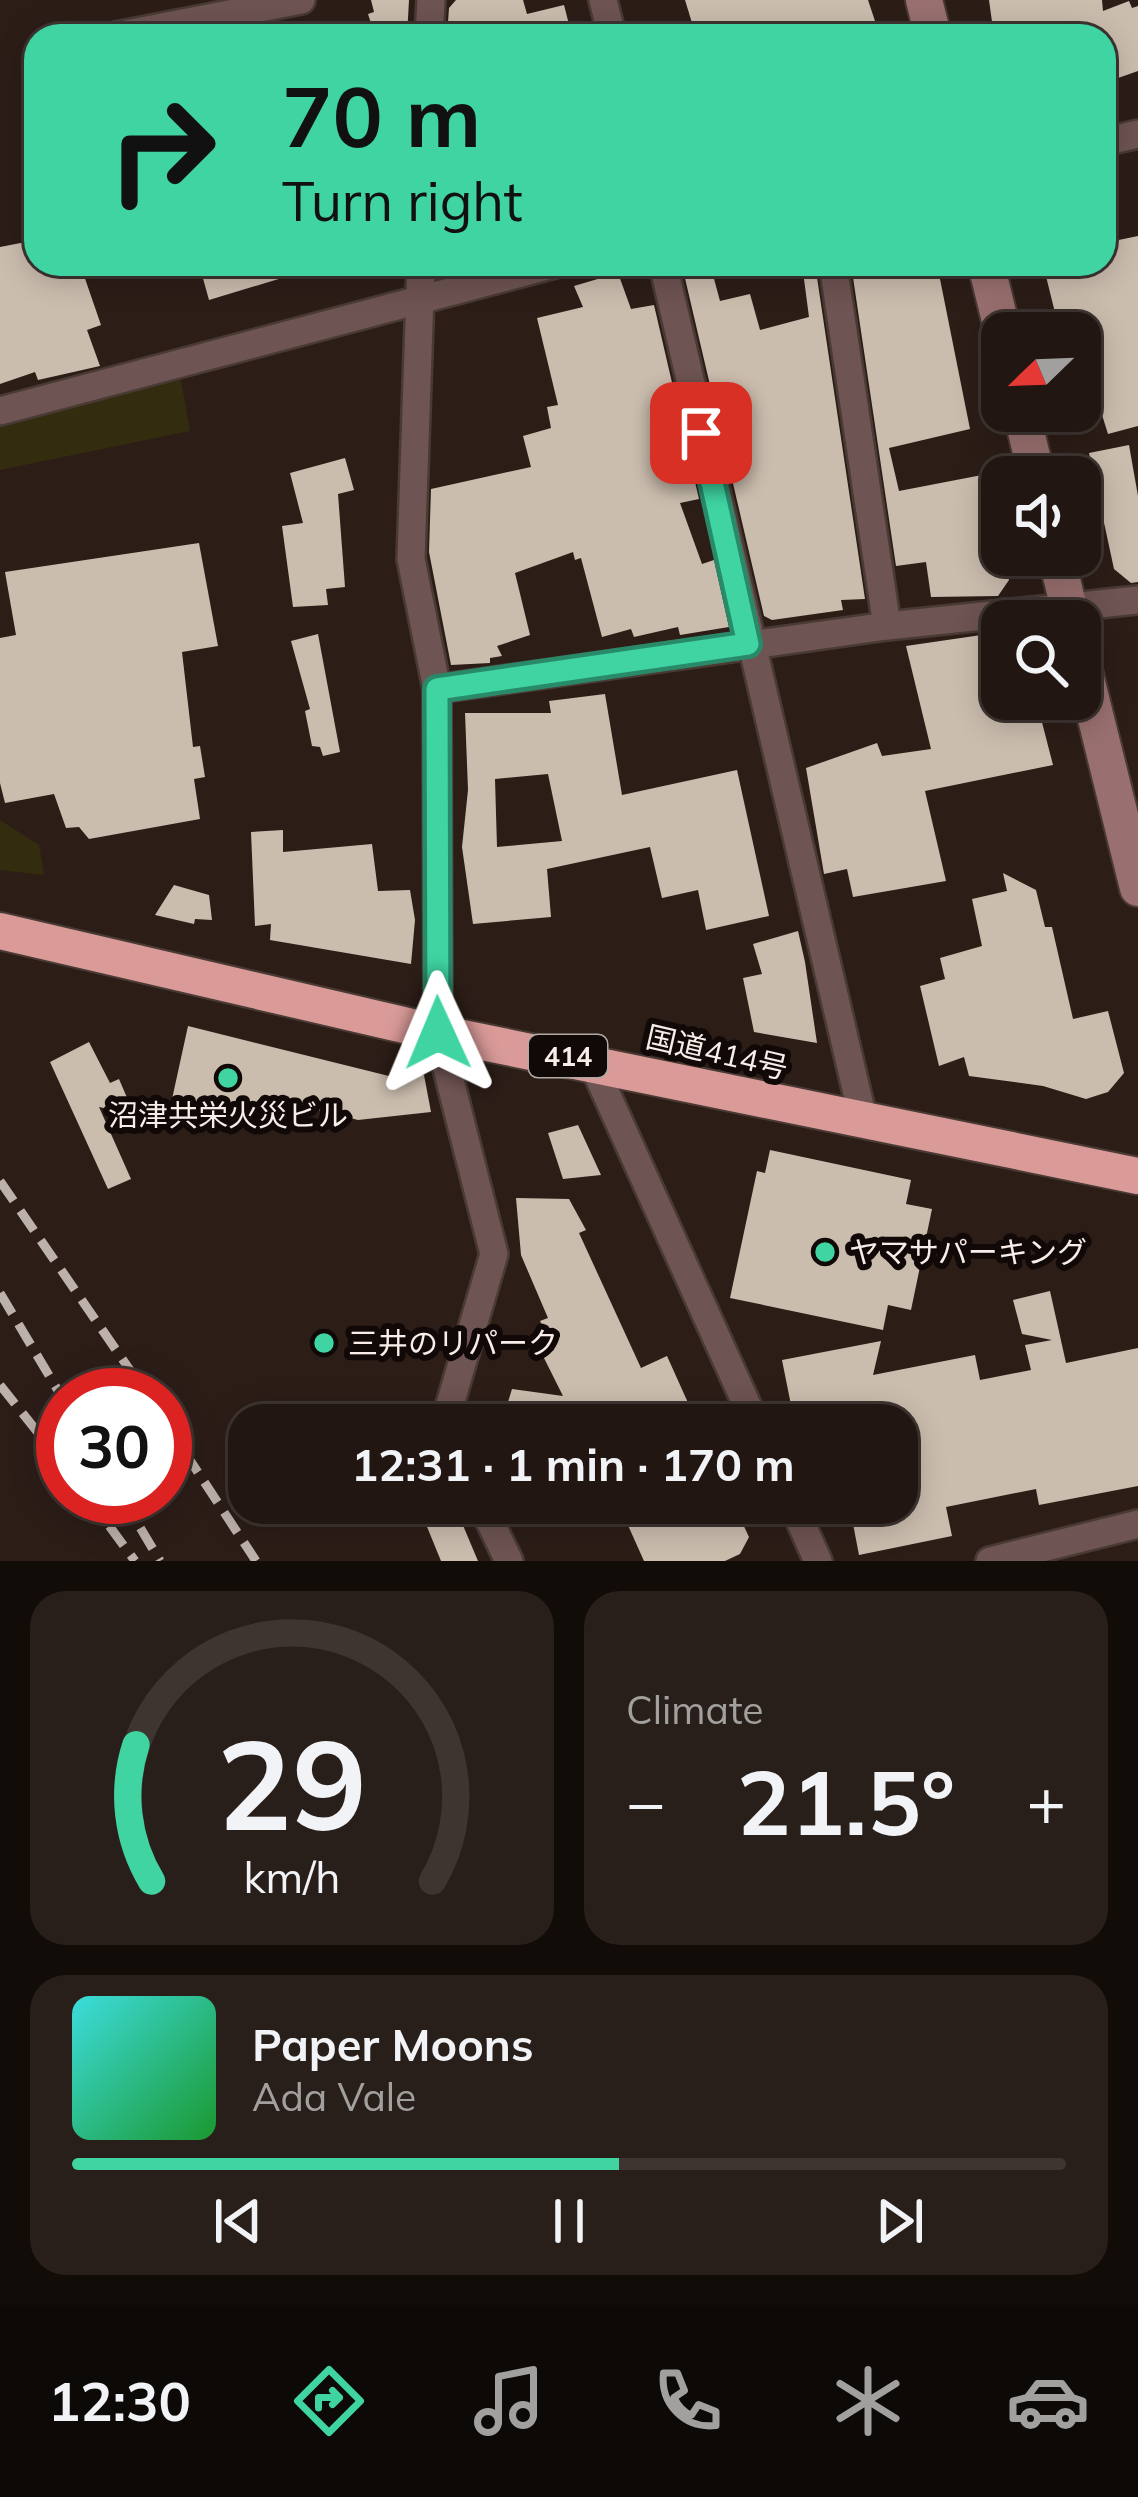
<!DOCTYPE html>
<meta charset="utf-8">
<style>
:root{--surface:#211611;--page:#291f1a;--text:#f1f3f6;--muted:#a29f9f;--line:#3e3531;--accent:#3fd4a2}
body{margin:0;font-family:Mulish,"Noto Sans JP",sans-serif;background:var(--page);color:var(--text);height:100vh;display:flex;flex-direction:column;font-size:45px;white-space:nowrap}
*{box-sizing:border-box;margin:0}
p{font-size:39px;color:var(--muted)}
.icon{flex:none;width:66px;height:66px;fill:none;stroke:currentColor;stroke-width:2;stroke-linecap:round;stroke-linejoin:round}
.map{position:relative;height:1561px;overflow:hidden}
.panel{display:flex;flex-direction:column;gap:30px;padding:30px;background:#120c09;flex:1}
.panel>*{flex:none}
.hud{position:absolute;left:24px;top:24px;width:1092px;height:252px;border-radius:36px;box-shadow:0 6px 30px #0003,0 0 0 3px var(--line);background:#3fd4a2;color:#111;overflow:hidden}
.needle{width:78px;rotate:247deg}
.buttons{position:absolute;left:981px;top:312px;display:grid;gap:24px}
.buttons a{display:grid;place-items:center;width:120px;height:120px;border-radius:24px;background:var(--surface);box-shadow:0 6px 30px #0003,0 0 0 3px var(--line);font-size:60px}
.speed{position:absolute;left:36px;top:1368px;display:flex;gap:24px;font-size:60px;font-weight:700;text-align:center}
.speed>*{display:grid;place-content:center;width:156px;height:156px;border-radius:50%;background:var(--surface);box-shadow:0 6px 30px #0003,0 0 0 3px var(--line);line-height:1}
.speed .limit{border:18px solid #d22;background:#fff;color:#111}
.pin{position:absolute;display:grid;place-items:center;width:102px;height:102px;color:#fff;margin:-51px;border-radius:24px;box-shadow:0 6px 18px #0006}
.me{position:absolute;width:132px;margin:-66px;rotate:359deg;stroke-linejoin:round;filter:drop-shadow(0 0 9px #0008)}
.turn{display:flex;align-items:center;gap:42px;height:252px;padding:0 60px;font-size:54px}
.turn .icon{width:156px;height:156px;stroke-width:2.5}
.turn b{display:block;font-size:84px;line-height:102px}
.big{font-size:90px;font-weight:700;line-height:1.1}
.panel .widget{flex:1;display:flex;flex-direction:column;justify-content:center;gap:18px;min-width:0;padding:0 42px;border-radius:36px;background:var(--page)}
.panel .dial{align-items:center;gap:0}
.dial svg{height:312px;overflow:visible;fill:none;stroke:var(--line);stroke-width:7;stroke-linecap:round;text-anchor:middle}
.dial text{fill:var(--text);stroke:none}
.song{display:flex;align-items:center;gap:36px}
.cover{width:144px;height:144px;border-radius:18px;background:linear-gradient(135deg,hsl(180 70% 55%),hsl(130 70% 35%))}
.played{height:12px;border-radius:6px;background:linear-gradient(90deg,var(--accent) 55%,var(--line) 55%)}
.keys{display:flex;justify-content:space-around;direction:ltr}
.heat{display:flex;justify-content:space-between;align-items:center;font-size:66px;direction:ltr}
.panel .tiles{flex:1;display:grid;gap:30px;grid-template-columns:1fr 1fr}
.widget:last-child{grid-column:span 2}
.trip{position:absolute;left:228px;top:1404px;width:690px;height:120px;border-radius:36px;background:var(--surface);box-shadow:0 6px 30px #0003,0 0 0 3px var(--line);font-weight:700;line-height:120px;text-align:center}
.tab-bar{display:flex;height:192px;justify-content:space-around;align-items:center;background:#0d0907;color:var(--muted)}
.tab-bar .icon{width:84px;height:84px}
.tab-bar .current{color:var(--accent)}
.tab-bar b{font-size:54px;color:var(--text)}
.map>svg:first-child{display:block}
.green{fill:#342c0e}
.building{fill:#cbbdae;fill-rule:evenodd}
.lines{fill:none;stroke-linecap:round;stroke-linejoin:round}
.street-casing{stroke:#493a34;stroke-width:32}
.secondary-casing{stroke:#493a34;stroke-width:40}
.highway-casing{stroke:#493a34;stroke-width:40}
.street{stroke:#6e5453;stroke-width:27}
.secondary{stroke:#99706f;stroke-width:36}
.highway{stroke:#d99a98;stroke-width:36}
.rail{stroke:#bdb1ac;stroke-width:9;stroke-dasharray:24 12;stroke-linecap:butt}
.route-casing{stroke:#298a69;stroke-width:30}
.route{stroke:#3fd4a2;stroke-width:21}
.poi-dot{fill:#3fd4a2;stroke:#100907;stroke-width:4.5}
.labels{text-anchor:middle;dominant-baseline:central;stroke-width:12;stroke-linejoin:round;paint-order:stroke}
.shield{fill:#100907;stroke:#b2a9a4;stroke-width:3}
.shield-label{font-size:27px;font-weight:bold;fill:#f8ede8}
.street-label{font-size:30px;fill:#f8ede8;stroke:#100907}
.poi-label{font-size:30px;fill:#f8ede8;stroke:#100907;text-anchor:start}
</style>
<div class="map">
<svg width="1138" height="1561" viewBox="0 0 1138 1561">
<rect width="100%" height="100%" fill="#2c1d17"/>
<g class="green">
<path d="M181,380l9,51 -190,39v-52z"/>
<path d="M0,820l39,25 5,30 -44,-5z"/>
</g>
<g class="building">
<path d="M371,0h38l-2,36h-32l-7,-22 6,-2z"/>
<path d="M456,0h67l4,14 37,-9 8,31h-125l2,-28z"/>
<path d="M685,0h183l12,36h-184z"/>
<path d="M989,0h113l1,11 26,-10 3,7 6,-2v65l-34,12v-47h-110z"/>
<path d="M1138,236v190l-30,8 -11,-35 -17,4v-70h-20l-17,-69h61v-21z"/>
<path d="M36,240v24h44l21,61 -14,5 13,36 -62,14 -3,-8 -35,12v-137z"/>
<path d="M199,264h105l1,7 -96,29z"/>
<path d="M689,264h21l10,37 30,-7 10,36 49,-13 -7,-53h13l50,335 -24,1 2,10 -71,10 -8,-4 -80,-342z"/>
<path d="M851,264h11l1,5 74,-5 33,165 -81,19 10,43 83,-16 27,105 -11,16 -67,1 -5,-35 -30,4z"/>
<path d="M618,273l13,36 23,-4 45,194 -19,4 22,61 12,-4 15,67 -49,8 -2,-8 -44,10 -3,-8 -29,8 -21,-79 -6,2 -2,-8 -58,21 15,62 -33,11 5,10 -12,2v5l-39,2 -22,-113 2,-63 100,-22 -8,-31 28,-8 -4,-21 11,-2 -21,-87 46,-11 -9,-21z"/>
<path d="M1129,445l9,51v86l-7,1 -17,-14 -25,-116z"/>
<path d="M345,458l9,32 -16,4 7,93 -19,2 2,16 -35,2 -11,-81 21,-3 -13,-50z"/>
<path d="M199,543l19,103 -36,6 11,95 7,-1 5,31 -11,2 6,40 -111,20 -10,-12 -13,1 -12,-34 -49,9 -5,-20v-145l16,-3 -11,-63z"/>
<path d="M1002,632v67h34l17,66 -128,26 21,90 -93,16 -6,-28 -23,5 -18,-106 71,-25 5,13 49,-7 -25,-103z"/>
<path d="M318,634l22,118 -17,4 -3,-9 -8,-1 -7,-35 5,-2 -19,-68z"/>
<path d="M605,694l17,101 115,-25 32,146 -63,14 -8,-40 -36,8 -12,-51 -103,22 4,48 -78,7 -11,-77 6,-57 -3,-77h86l-2,-12zM548,774l14,67 -65,6 -2,-68z"/>
<path d="M283,830v22l89,-8 6,47 32,-1 5,30 -4,44 -141,-24 1,-16 -16,2 -4,-94z"/>
<path d="M1003,873l33,17 9,37h7l21,92 35,-8 16,62 -16,19 -22,7 -43,-13 -74,-10 -5,-19 -25,9 -19,-80 25,-7 -5,-21 42,-12 -10,-47 35,-8z"/>
<path d="M174,885l35,10 3,25 -17,-1 -1,5 -39,-9z"/>
<path d="M798,931l7,31 12,81 -63,-11 -11,-54 19,-4 -9,-30z"/>
<path d="M188,1026l213,53 1,-6 22,2 7,37 -73,8 -63,-16 -2,8 -21,-5 -2,12 -47,-11 -6,25 -50,-11z"/>
<path d="M89,1042l21,41 9,-4 15,35 -35,-7 32,72 -23,10 -58,-127z"/>
<path d="M578,1125l23,50 -38,4 -15,-46z"/>
<path d="M770,1150l141,30 -5,24 26,5 -21,101 -23,-5 -5,25 -153,-32 27,-127 8,2z"/>
<path d="M516,1198l53,1 17,31 -7,3 62,135 26,-12 31,69h-197l11,-36 51,7 -20,-40 11,-6 -14,-29 8,-3 -27,-63z"/>
<path d="M1050,1291l16,72 72,-15v138l-99,19 -3,-16 -90,18 6,29 -93,19 -10,-52h48v-78h-102l-13,-65 99,-19 -8,34 102,-20 5,25 51,-10 -6,-25 27,-5 -30,-6 -9,-34z"/>
<path d="M618,1503h115l16,34 -9,17 -15,7h-81z"/>
<path d="M454,1504l24,57h-37l-18,-44z"/>
</g>
<g class="lines">
<defs>
<g id="street">
<path d="M603,0l9,36"/>
<path d="M116,36l185,-36"/>
<path d="M429,36l2,-36"/>
<path d="M1104,142l34,-8"/>
<path d="M421,264l-10,295 26,130 1,344 56,221 -50,171"/>
<path d="M663,264l201,859"/>
<path d="M833,264l54,362"/>
<path d="M0,411l555,-147"/>
<path d="M437,689l450,-63 251,-26"/>
<path d="M591,1060l165,365"/>
<path d="M481,1503l28,58"/>
<path d="M792,1503l26,58"/>
<path d="M990,1561l148,-37"/>
</g>
<g id="secondary">
<path d="M924,0l9,36"/>
<path d="M986,264l17,69"/>
<path d="M1021,411l16,66"/>
<path d="M1056,555l16,66"/>
<path d="M1080,654l58,234"/>
</g>
<path id="highway" d="M0,931l438,102 700,143"/>
</defs>
<use href="#street" class="street-casing"/>
<use href="#secondary" class="secondary-casing"/>
<use href="#highway" class="highway-casing"/>
<use href="#street" class="street"/>
<use href="#secondary" class="secondary"/>
<use href="#highway" class="highway"/>
<g class="rail">
<path d="M0,1181l147,214"/>
<path d="M0,1293l63,106"/>
<path d="M0,1385l63,79"/>
<path d="M165,1422l91,139"/>
<path d="M88,1497l47,64"/>
<path d="M122,1497l38,64"/>
</g>
</g>
<g class="lines">
<defs>
<path id="route" d="M438,1033l-1,-344 311,-45 -47,-211"/>
</defs>
<use href="#route" class="route-casing"/>
<use href="#route" class="route"/>
</g>
<g class="poi-dot">
<circle cx="228" cy="1078" r="12"/>
<circle cx="825" cy="1252" r="12"/>
<circle cx="324" cy="1343" r="12"/>
</g>
<g class="labels">
<rect class="shield" x="529" y="1035" width="78" height="42" rx="9"/>
<g class="shield-label">
<text x="568" y="1056">414</text>
</g>
<g class="street-label">
<text transform="translate(717 1052) rotate(13)">国道414号</text>
</g>
<g class="poi-label">
<text x="228" y="1115" text-anchor="middle">沼津共栄火災ビル</text>
<text x="849" y="1252">ヤマサパーキング</text>
<text x="348" y="1343">三井のリパーク</text>
</g>
</g>
</svg>
<div class="buttons">
<a><svg class="needle" viewBox="-14 -14 28 28"><path d="M0-13l5 13h-10z" fill="#e53935"/><path d="M0 13l5-13h-10z" fill="#a29f9f"/></svg></a>
<a><svg class="icon" aria-label="sound" viewBox="0 0 24 24"><path d="M4 9h4l5-4v14l-5-4H4zM17 9q2 3 0 6"/></svg></a>
<a><svg class="icon" aria-label="search" viewBox="0 0 24 24"><circle cx="10" cy="10" r="6"/><path d="M15 15l6 6"/></svg></a>
</div>
<div class="speed"><div class="limit">30</div></div>
<div class="pin" style="left:701px;top:433px;background:#d93025"><svg class="icon" aria-label="arrive" viewBox="0 0 24 24"><path d="M6 21V4h12l-3 4 3 4H6"/></svg></div>
<svg class="me" style="left:438px;top:1033px" viewBox="-20 -20 40 40"><path d="M0-17L14 15 0 8-14 15z" fill="#3fd4a2" stroke="#fff" stroke-width="4"/></svg>
<div class="trip">12:31 · 1 min · 170 m</div>
<div class="hud">
<div class="turn"><svg class="icon" aria-label="right" viewBox="0 0 24 24"><path d="M7 20v-9h11M14 6l5 5-5 5"/></svg><div><b>70 m</b>Turn right</div></div>
</div>
</div>
<section class="panel">
<div class="tiles">
<div class="widget dial"><svg viewBox="0 0 100 80">
<path d="M14 69A42 42 0 1 1 86 69"/>
<path d="M14 69A42 42 0 0 1 10 34" stroke="#3fd4a2"/>
<text x="50" y="56" font-size="32" font-weight="700">29</text>
<text x="50" y="72" font-size="11">km/h</text>
</svg></div>
<div class="widget"><p>Climate</p>
<div class="heat"><a>−</a><b class="big">21.5°</b><a>+</a></div>
</div>
<div class="widget">
<div class="song"><i class="cover"></i><div><b>Paper Moons</b><p>Ada Vale</p></div></div>
<div class="played"></div>
<div class="keys"><svg class="icon" aria-label="previous" viewBox="0 0 24 24"><path d="M18 5L8 12l10 7zM5 5v14"/></svg><svg class="icon" aria-label="pause" viewBox="0 0 24 24"><path d="M8 5v14M16 5v14"/></svg><svg class="icon" aria-label="next" viewBox="0 0 24 24"><path d="M6 5l10 7-10 7zM19 5v14"/></svg></div>
</div>
</div>
</section>
<nav class="tab-bar">
<b>12:30</b>
<svg class="icon current" aria-label="directions" viewBox="0 0 24 24"><path d="M12 3l9 9-9 9-9-9zM9 14v-3h6M13 9l2 2-2 2"/></svg>
<svg class="icon" aria-label="music" viewBox="0 0 24 24"><path d="M9 18V5l10-2v13"/><circle cx="6" cy="18" r="3"/><circle cx="16" cy="16" r="3"/></svg>
<svg class="icon" aria-label="phone" viewBox="0 0 24 24"><path d="M5 4h4l2 5-3 2q2 4 5 5l2-3 5 2v4C11 20 4 13 5 4z"/></svg>
<svg class="icon" aria-label="climate" viewBox="0 0 24 24"><path d="M12 3v18M4 7l16 10M4 17L20 7"/></svg>
<svg class="icon" aria-label="car" viewBox="0 0 24 24"><path d="M5 17H2v-5l4-1 3-4h7l3 4 3 1v5h-3M9 17h6M6 11h13"/><circle cx="7" cy="17" r="2"/><circle cx="17" cy="17" r="2"/></svg>
</nav>
